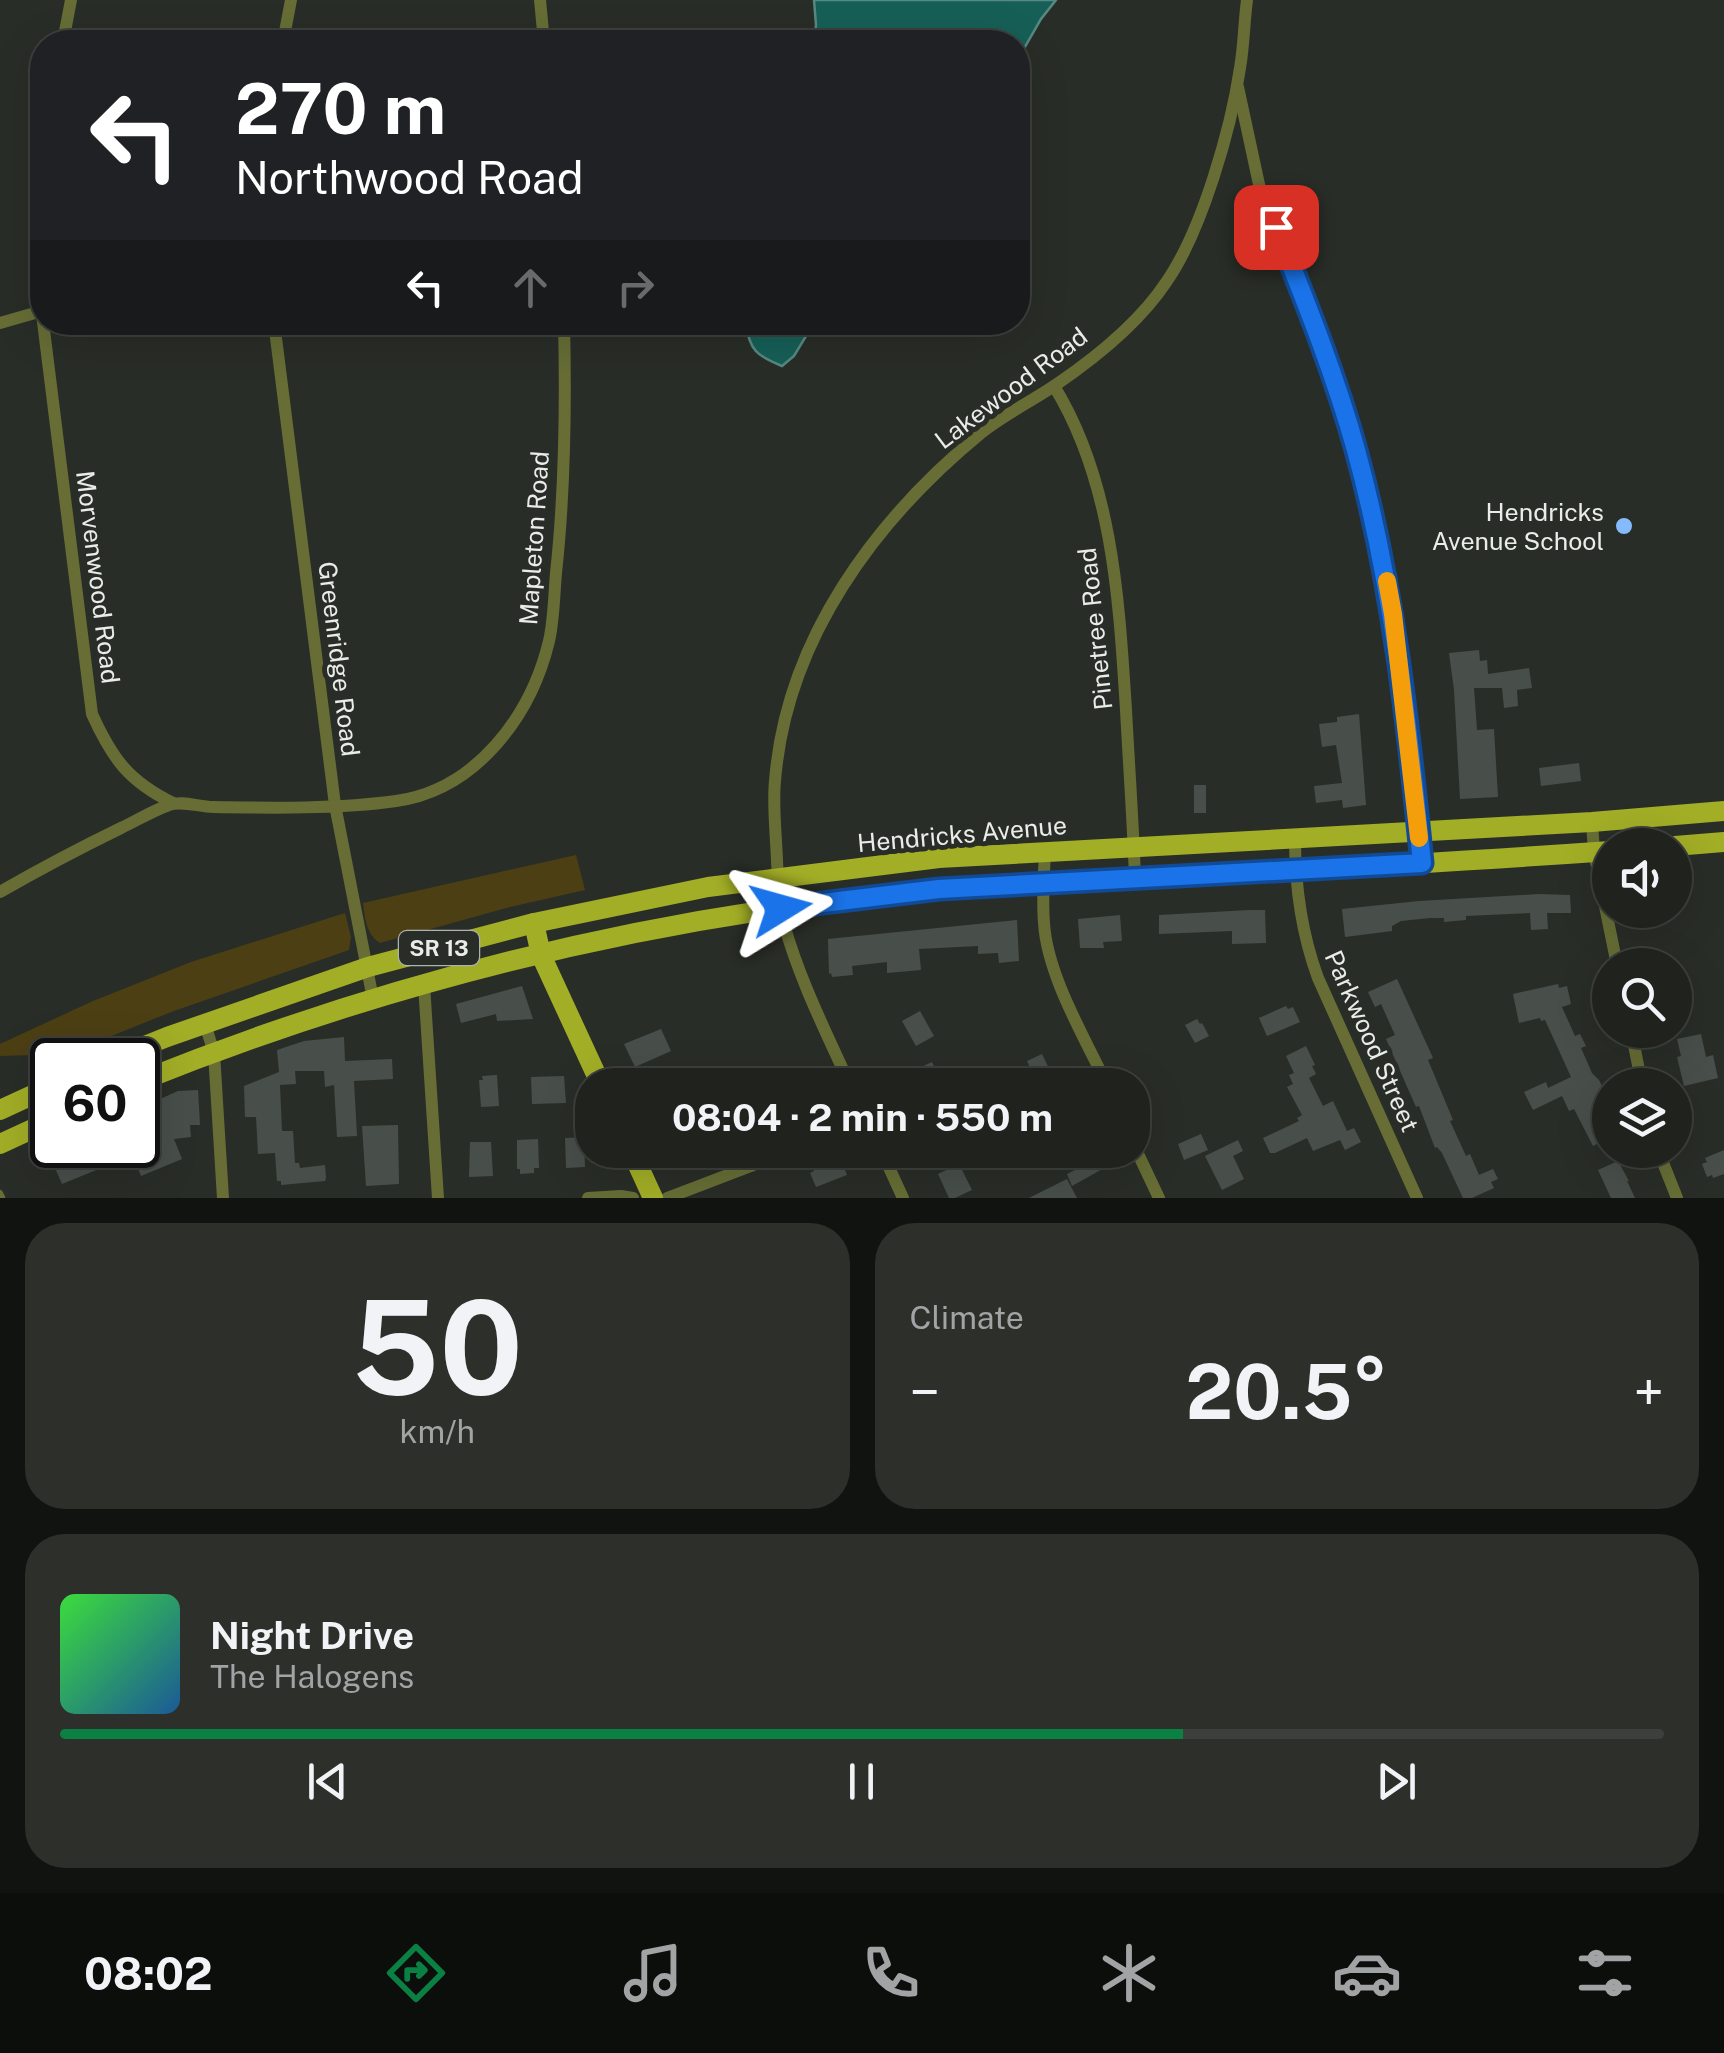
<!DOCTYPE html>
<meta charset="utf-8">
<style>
:root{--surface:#1f221d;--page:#2c2f2a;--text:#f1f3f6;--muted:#a1a4a4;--line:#3c3f3b;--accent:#0b8043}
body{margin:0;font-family:"Public Sans",sans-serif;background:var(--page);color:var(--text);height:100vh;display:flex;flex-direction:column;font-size:38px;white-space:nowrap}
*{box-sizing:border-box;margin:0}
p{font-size:32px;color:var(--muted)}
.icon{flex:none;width:55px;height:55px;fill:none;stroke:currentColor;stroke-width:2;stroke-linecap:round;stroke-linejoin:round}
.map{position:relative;height:1198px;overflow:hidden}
.drawer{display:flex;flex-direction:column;gap:25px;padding:25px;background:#111310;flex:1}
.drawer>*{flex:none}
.guide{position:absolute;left:30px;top:30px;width:1000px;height:305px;border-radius:40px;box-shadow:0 10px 40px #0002,0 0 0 2px var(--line);background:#202124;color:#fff;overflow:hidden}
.buttons{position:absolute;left:1592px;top:828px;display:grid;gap:20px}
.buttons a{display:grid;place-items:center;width:100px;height:100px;border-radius:50%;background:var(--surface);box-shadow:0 10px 40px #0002,0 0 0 2px var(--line);font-size:50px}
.speed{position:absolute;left:30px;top:1038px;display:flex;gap:20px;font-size:50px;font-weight:700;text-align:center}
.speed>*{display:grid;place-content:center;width:130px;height:130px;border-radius:50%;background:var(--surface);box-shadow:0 10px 40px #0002,0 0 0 2px var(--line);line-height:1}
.speed .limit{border:5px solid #111;border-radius:15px;background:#fff;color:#111}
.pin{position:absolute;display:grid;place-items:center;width:85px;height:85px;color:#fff;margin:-42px;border-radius:20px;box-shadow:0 5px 15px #0006}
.me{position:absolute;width:110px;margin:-55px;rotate:82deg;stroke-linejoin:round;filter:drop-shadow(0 0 8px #0008)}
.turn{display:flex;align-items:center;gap:35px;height:210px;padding:0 40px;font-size:45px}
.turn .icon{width:130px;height:130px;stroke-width:2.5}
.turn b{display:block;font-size:70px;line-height:85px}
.lanes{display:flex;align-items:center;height:95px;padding:0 40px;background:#0003;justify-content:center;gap:50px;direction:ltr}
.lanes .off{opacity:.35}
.big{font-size:75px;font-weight:700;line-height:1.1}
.drawer .widget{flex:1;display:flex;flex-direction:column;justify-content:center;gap:15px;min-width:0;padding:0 35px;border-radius:40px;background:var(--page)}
.drawer .dial{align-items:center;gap:0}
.dial b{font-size:130px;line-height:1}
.song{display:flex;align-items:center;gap:30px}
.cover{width:120px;height:120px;border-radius:15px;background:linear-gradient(135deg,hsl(120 70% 55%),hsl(210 70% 35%))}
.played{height:10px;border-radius:5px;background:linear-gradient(90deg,var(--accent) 70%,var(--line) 70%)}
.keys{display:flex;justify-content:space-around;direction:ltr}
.heat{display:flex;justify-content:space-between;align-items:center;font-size:55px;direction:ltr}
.drawer .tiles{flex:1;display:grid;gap:25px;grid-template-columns:1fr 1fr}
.widget:last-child{grid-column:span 2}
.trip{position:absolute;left:575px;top:1068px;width:575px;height:100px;border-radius:40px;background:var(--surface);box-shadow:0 10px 40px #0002,0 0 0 2px var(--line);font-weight:700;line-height:100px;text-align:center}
.menu{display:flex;height:160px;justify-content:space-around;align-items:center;background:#0c0e0c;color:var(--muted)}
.menu .icon{width:70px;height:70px}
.menu .active{color:var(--accent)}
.menu b{font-size:45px;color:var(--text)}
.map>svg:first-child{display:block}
.green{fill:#4d3f14}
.water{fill:#165f57;stroke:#558982;stroke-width:2.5}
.building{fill:#484f4b}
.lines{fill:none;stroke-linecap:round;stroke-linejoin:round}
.service{stroke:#676d35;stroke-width:6}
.minor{stroke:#676d35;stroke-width:12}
.primary{stroke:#a2ae26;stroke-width:20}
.route-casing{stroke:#114b97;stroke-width:25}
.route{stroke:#1a73e8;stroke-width:18}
.slow{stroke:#f59e0b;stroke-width:18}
.poi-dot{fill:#85bbfb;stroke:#292d27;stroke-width:4}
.labels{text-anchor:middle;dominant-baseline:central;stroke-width:10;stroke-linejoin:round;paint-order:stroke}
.shield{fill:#292d27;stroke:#afb3ae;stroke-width:2.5}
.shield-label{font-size:22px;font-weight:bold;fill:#e9ece8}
.street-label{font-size:25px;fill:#e9ece8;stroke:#292d27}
.poi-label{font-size:25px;fill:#e9ece8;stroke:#292d27;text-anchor:end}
</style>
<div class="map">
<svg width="1724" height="1198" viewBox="0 0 1724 1198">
<rect width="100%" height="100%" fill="#292d27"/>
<g class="green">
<path d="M576,855l9,35 -75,17 -130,36c-14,-9 -15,-25 -17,-40z"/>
<path d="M345,913l6,24 -2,13 -178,62 -104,42 -67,2v-12l93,-43 98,-39z"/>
</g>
<g class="water">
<path d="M814,0h242l-15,19 -23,40v-17h-204l2,-17z"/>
<path d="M746,323v-1l68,1 -20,33 -12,10c-25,-10 -33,-16 -36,-43z"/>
</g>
<g class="building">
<path d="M1479,650l1,11 7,-1 1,14 41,-6 3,20 -15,2 1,16 -14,2 -2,-20h-28l3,42 17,-1 4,68 -38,2 -6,-109 -5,-37z"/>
<path d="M1359,714l7,91 -23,3 -1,-8 -26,3 -2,-17 28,-3 -6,-38 -14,2 -3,-23 18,-2v-5z"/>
<path d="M1579,763l2,18 -40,5 -2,-18z"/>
<rect x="1194" y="785" width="12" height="28"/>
<path d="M1539,894l31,1 1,18h-24l1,16 -17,1 -1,-17 -64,3v4l-22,2v-4h-14l-29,3 -9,5v5l-47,6 -3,-28 77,-8z"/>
<path d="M1249,910h16l1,33 -34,1v-13l-73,3v-19z"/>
<path d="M1120,915l2,26 -19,1 1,6h-24l-2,-29z"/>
<path d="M1017,920l2,41 -20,2 -1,-10 -20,1v-8l-59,3 2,21 -34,3v-11l-35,4 1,9 -21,2 -1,-4 -2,1 -1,-35z"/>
<path d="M1397,979l36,79 -5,2 25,60 -3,1 16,35 4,-2 9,21 14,-6 5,10 -7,3 3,6 -22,10h-9l-21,-45 -5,-6 -2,1 -16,-42 -3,1 -30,-68 9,-4 -14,-31 -6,3 -7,-15z"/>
<path d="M1558,984l1,4 8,-2 4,18 -9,3 13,29 5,-2 6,12 -5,2 11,25 7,7 7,14 -7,3 11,21v19l-17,9 -19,-37 -5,2 -7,-15 -29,14 -9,-18 22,-10 2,6 23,-11 -26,-57 -4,1 -1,-3 -21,5 -6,-29z"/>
<path d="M522,986l11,33 -36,2 -1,-7 -35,9 -5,-19z"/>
<path d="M1286,1006l2,3 5,-2 7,15 -33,14 -8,-18z"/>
<path d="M920,1011l14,25 -18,10 -14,-25z"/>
<path d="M1197,1019l3,5 2,-1 7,13 -14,7 -10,-18z"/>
<path d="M661,1029l10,22 -36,16 -11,-23z"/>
<path d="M1701,1034l5,23 7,-2 5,23 -34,8 -7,-29 4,-1 -4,-17z"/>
<path d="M344,1037l1,24 47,-2 1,20 -39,2 3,55 -20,1 -3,-52 -9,2 -1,-16h-29l1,13 -16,1 2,46h11l2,32h4l1,5 25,-3 1,13 -1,3 -44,4v-4h-4l-2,-28 -17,1 -2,-37h-11l-1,-31 35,-14 -2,-22 27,-9z"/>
<path d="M1306,1046l9,19 -3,1 4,8 -7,4 14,28 10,-5 14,30 7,-3 7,14 -16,8 -5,-10 -27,11 -6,-13 -32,15h-5l-7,-15 36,-17 -2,-3 5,-3 -15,-28 6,-3 -4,-9 5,-2 -8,-17z"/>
<path d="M1042,1054l15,31h-19l-11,-24z"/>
<path d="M932,1062l11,23h-60z"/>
<path d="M497,1075l2,31 -18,1 -2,-27h4l-1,-4z"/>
<path d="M564,1076l2,27 -34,1 -1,-27z"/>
<path d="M198,1090l2,35h-10l1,12 -17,2 8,20 -41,17 -8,-21 -71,29 -17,-39h93v-36l40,-18z"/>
<path d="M398,1125l1,59 -33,2 -4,-60z"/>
<path d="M1201,1134l7,16 -24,10 -6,-16z"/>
<path d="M584,1137l1,30 -19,1 -1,-30z"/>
<path d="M538,1139l1,29h-5v5l-14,1v-5h-3v-29z"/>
<path d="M1238,1140l5,11 -10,5 11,23 -22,11 -17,-34z"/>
<path d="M470,1142h21l2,34 -24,1z"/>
<path d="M1092,1150h18l5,12 -43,24 -5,-12 8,-4 -4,-8z"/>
<path d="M1724,1150v24l-11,4 -1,-3 -5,2 -5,-13 5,-2 -2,-4z"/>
<path d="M845,1156l5,12 -5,2 2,5 -31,12 -6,-14 4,-2 -2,-4 22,-9 1,2z"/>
<path d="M1618,1161l11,20h-2l8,17h-24l-13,-28z"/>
<path d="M959,1164l13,26 -17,8h-6l-11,-24z"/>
<path d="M1067,1179l10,19h-48z"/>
</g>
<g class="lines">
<path class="service" d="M0,1193l2,4 -2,1"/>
<g class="minor">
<path d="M540,0l4,42"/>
<path d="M63,42l8,-42"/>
<path d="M283,42l8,-42"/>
<path d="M1238,87l22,102 55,140 29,80 31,118 18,86 29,250"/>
<path d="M42,167c-4,50 -5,101 0,151"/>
<path d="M43,322l49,392c20,44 36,67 81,89"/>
<path d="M274,322l61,483 38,194"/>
<path d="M0,323l42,-12"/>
<path d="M1054,386c59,96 65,215 72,324 3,56 7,112 9,168"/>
<path d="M1592,822l2,30 23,113"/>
<path d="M1295,838c0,49 6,94 23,140l99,220"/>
<path d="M1045,851c-1,24 -3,48 -1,72 3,52 41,115 63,162"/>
<path d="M0,892c40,-23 80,-44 121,-64 15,-7 31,-17 48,-23 13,-5 30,2 44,2 57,1 127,2 183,-6 80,-11 135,-85 153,-160 5,-22 5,-46 7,-68 9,-83 10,-167 8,-251"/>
<path d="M424,985l14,213"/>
<path d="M205,1024l9,29 9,145"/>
<path d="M1631,1030l11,55"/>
<path d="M850,1085c-24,-53 -50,-104 -66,-161 -7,-26 -6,-55 -8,-82 -1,-20 -3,-41 -1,-61 11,-141 100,-261 206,-348 24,-19 51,-32 76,-49 41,-28 83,-62 110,-103 35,-51 64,-152 73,-213 4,-23 4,-46 7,-68"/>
<path d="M1132,1141l27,57"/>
<path d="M881,1150l22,48"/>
<path d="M1658,1150l19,48"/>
<path d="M588,1198l33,-2 12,2"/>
<path d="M667,1198l84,-32 33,-16"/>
</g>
<g class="primary">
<path d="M1675,846l49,-4"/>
<path d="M534,923l7,32 60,130"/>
<path d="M110,1060l57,-23 201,-70 166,-44 174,-36 231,-29 653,-36 132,-11"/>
<path d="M138,1082c219,-88 452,-150 686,-180 121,-15 242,-20 363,-26 141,-7 282,-15 423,-25"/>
<path d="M0,1110l52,-24"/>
<path d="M0,1144l52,-24"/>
<path d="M631,1150l22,48"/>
</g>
</g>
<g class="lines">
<defs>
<path id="route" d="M781,908l158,-19 483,-26c-14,-139 -29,-278 -66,-413 -21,-76 -51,-150 -80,-223"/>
</defs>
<use href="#route" class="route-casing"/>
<use href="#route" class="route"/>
<path class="slow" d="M1387,581l6,33 26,224"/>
</g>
<circle class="poi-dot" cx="1624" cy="526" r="10"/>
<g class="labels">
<rect class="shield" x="399" y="931" width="80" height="34" rx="8"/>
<g class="shield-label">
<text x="439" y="948">SR 13</text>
</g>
<g class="street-label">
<text transform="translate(1011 388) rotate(-37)">Lakewood Road</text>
<text transform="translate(534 538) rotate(-86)">Mapleton Road</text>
<text transform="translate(98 577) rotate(83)">Morvenwood Road</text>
<text transform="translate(1095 629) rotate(-96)">Pinetree Road</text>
<text transform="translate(339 659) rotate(83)">Greenridge Road</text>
<text transform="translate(962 834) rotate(-5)">Hendricks Avenue</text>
<text transform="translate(1372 1041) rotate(66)">Parkwood Street</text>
</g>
<g class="poi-label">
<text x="1604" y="512">Hendricks<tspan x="1604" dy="29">Avenue School</tspan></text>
</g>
</g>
</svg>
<div class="buttons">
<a><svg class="icon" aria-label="sound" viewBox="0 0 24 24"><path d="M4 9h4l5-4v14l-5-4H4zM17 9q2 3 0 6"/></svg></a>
<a><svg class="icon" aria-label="search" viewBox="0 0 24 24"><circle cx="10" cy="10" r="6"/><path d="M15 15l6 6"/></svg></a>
<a><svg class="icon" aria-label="layers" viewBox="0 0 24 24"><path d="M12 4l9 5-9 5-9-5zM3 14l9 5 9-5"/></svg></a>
</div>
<div class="speed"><div class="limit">60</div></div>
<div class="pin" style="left:1276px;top:227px;background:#d93025"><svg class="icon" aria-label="arrive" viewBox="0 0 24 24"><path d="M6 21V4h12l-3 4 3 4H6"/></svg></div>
<svg class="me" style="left:781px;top:908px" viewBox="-20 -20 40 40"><path d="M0-17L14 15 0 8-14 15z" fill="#1a73e8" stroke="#fff" stroke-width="4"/></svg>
<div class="trip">08:04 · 2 min · 550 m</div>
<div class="guide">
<div class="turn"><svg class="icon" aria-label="left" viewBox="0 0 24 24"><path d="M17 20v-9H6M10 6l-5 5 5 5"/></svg><div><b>270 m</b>Northwood Road</div></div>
<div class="lanes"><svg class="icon" aria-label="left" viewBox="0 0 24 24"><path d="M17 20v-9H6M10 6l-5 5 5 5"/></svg><svg class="icon off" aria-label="ahead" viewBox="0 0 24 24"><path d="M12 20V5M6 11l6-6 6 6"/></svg><svg class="icon off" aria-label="right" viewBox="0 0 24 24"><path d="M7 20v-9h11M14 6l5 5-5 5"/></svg></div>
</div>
</div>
<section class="drawer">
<div class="tiles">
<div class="widget dial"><b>50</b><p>km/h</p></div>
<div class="widget"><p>Climate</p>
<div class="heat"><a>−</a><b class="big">20.5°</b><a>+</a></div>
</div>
<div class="widget">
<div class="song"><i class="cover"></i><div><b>Night Drive</b><p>The Halogens</p></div></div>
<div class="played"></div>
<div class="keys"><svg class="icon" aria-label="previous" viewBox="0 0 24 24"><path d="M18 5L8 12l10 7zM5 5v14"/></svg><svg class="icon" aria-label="pause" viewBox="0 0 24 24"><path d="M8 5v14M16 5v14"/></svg><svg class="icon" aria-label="next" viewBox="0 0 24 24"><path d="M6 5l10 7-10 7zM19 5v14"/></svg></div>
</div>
</div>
</section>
<nav class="menu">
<b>08:02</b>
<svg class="icon active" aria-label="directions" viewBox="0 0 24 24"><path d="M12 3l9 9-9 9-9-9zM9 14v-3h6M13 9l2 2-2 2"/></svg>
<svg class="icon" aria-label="music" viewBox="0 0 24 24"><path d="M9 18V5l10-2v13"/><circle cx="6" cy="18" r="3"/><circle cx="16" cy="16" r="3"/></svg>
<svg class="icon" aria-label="phone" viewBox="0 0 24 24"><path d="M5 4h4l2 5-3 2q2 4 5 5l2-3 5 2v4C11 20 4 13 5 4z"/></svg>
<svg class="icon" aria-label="climate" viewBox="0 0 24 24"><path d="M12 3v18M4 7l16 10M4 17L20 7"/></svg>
<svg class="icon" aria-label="car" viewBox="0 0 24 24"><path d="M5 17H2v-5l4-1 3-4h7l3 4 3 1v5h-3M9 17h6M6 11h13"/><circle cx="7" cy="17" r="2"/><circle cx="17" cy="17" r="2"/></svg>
<svg class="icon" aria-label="filters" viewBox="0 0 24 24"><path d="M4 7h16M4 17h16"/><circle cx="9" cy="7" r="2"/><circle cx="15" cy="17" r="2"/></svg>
</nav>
